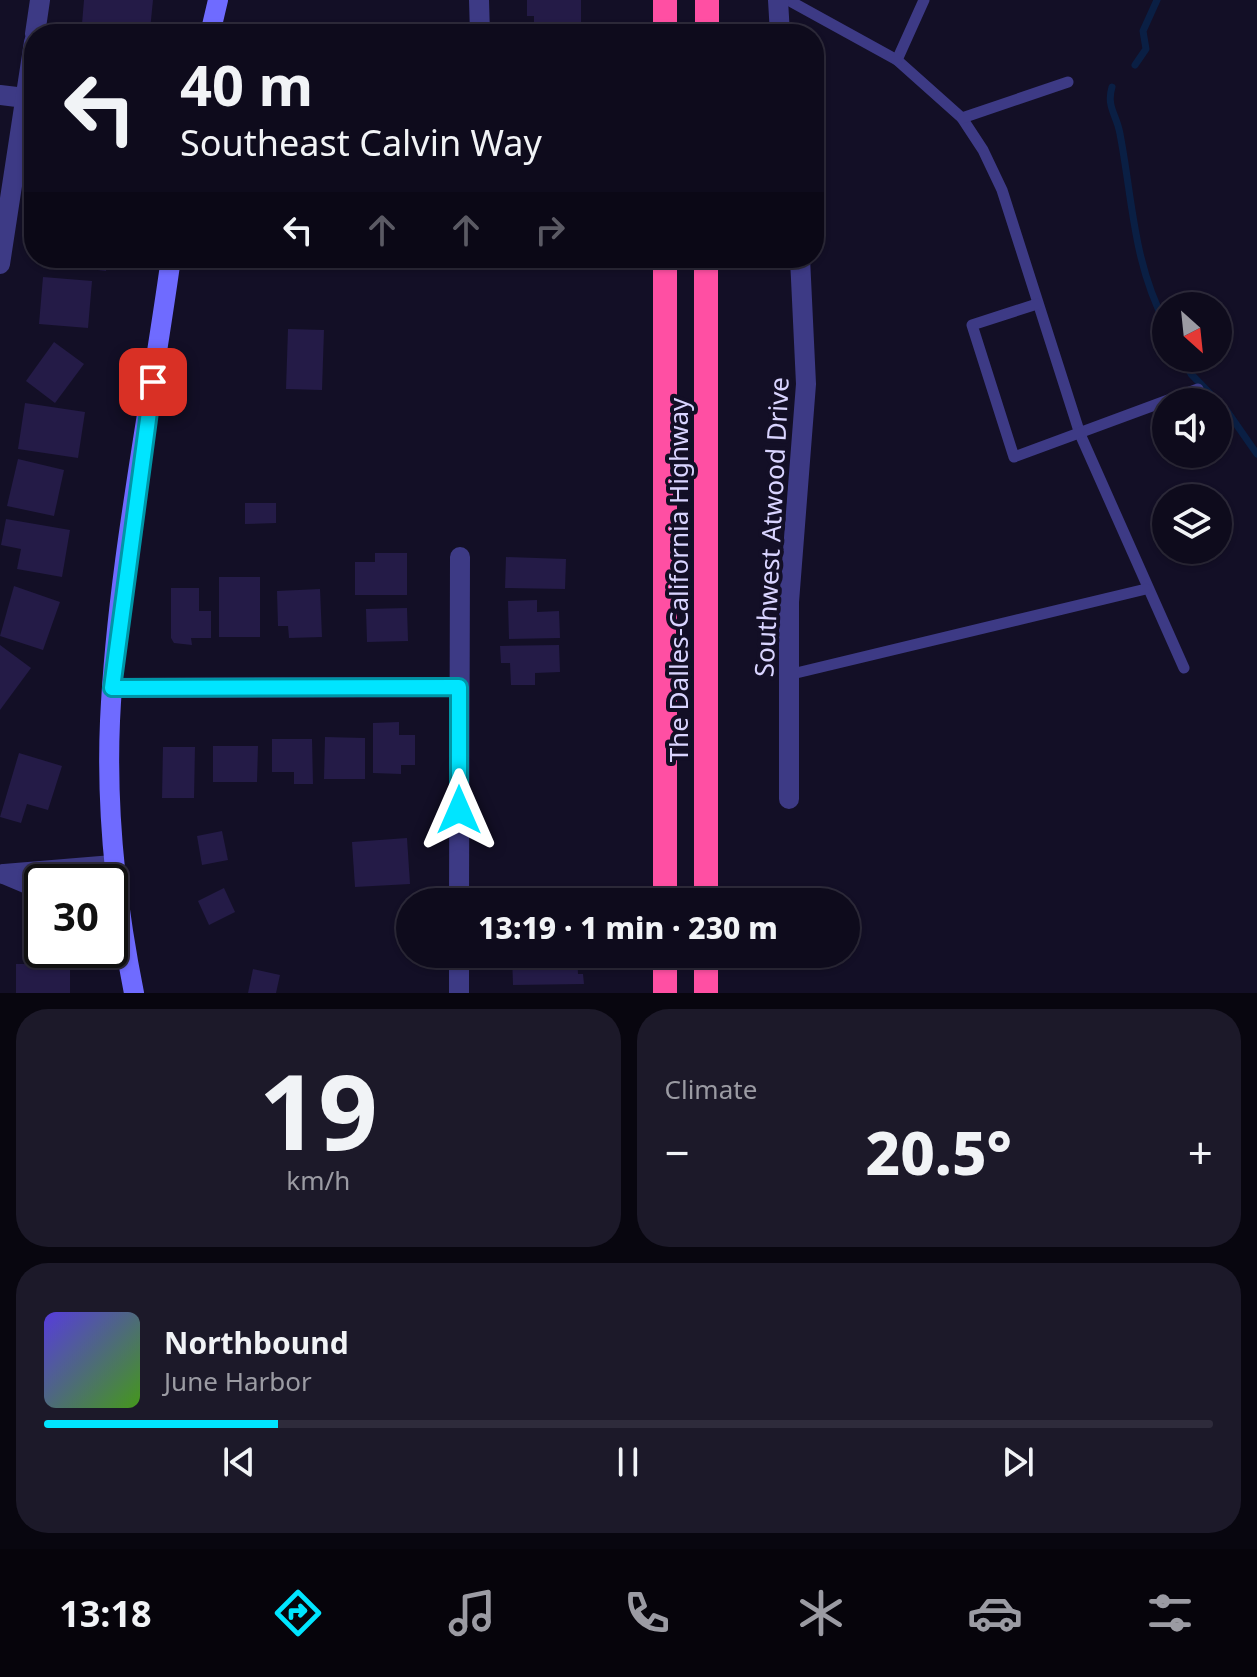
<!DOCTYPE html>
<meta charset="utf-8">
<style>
:root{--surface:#0e0b1c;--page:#1c1929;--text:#f1f3f6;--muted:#9b9ba3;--line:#2e2b3b;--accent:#00e5ff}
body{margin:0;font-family:"Noto Sans",sans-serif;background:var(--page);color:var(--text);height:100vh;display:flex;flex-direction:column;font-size:30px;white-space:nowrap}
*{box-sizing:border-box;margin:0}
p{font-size:26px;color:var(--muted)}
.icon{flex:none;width:44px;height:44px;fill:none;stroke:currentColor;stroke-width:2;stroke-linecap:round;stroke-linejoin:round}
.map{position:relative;height:993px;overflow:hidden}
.panel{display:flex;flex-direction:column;gap:16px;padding:16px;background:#08060f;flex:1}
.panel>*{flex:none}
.hud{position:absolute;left:24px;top:24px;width:800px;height:244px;border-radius:32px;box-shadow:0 2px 6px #0004,0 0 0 2px var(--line);background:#0e0b1c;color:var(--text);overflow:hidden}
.needle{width:52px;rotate:153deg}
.tools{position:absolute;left:1152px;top:292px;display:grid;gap:16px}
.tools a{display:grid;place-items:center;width:80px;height:80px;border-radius:50%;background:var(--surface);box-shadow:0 2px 6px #0004,0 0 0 2px var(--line);font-size:40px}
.speed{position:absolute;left:24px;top:864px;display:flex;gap:16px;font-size:40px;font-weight:700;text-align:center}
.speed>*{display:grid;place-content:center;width:104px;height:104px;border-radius:50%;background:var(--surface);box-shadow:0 2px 6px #0004,0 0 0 2px var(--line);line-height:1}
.speed .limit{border:4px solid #111;border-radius:12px;background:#fff;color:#111}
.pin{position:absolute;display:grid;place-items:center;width:68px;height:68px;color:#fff;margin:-34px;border-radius:16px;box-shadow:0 4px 12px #0006}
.me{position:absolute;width:88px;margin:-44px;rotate:0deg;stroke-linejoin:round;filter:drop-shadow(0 0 6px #0008)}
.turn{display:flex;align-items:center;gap:28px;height:168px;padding:0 24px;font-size:36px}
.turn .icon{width:104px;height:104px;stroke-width:2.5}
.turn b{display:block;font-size:56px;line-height:68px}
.lanes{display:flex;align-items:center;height:76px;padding:0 24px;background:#0003;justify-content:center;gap:40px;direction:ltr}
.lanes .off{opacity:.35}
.big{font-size:60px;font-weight:800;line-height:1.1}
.panel .tile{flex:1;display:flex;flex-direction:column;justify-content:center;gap:12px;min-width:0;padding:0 28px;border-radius:32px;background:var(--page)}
.panel .dial{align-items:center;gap:0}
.dial b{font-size:104px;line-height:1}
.song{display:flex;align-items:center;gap:24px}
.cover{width:96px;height:96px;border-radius:12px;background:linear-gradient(135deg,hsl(250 70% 55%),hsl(100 70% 35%))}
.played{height:8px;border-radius:4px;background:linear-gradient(90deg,var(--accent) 20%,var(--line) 20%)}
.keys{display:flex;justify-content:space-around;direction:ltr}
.heat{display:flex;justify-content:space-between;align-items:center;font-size:44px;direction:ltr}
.panel .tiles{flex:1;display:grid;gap:16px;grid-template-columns:1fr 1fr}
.tile:last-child{grid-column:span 2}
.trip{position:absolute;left:396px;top:888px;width:464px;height:80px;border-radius:40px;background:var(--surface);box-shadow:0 2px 6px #0004,0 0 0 2px var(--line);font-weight:800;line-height:80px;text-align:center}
.tab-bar{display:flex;height:128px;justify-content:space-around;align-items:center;background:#06040b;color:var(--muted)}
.tab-bar .icon{width:56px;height:56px}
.tab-bar .current{color:var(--accent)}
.tab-bar b{font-size:36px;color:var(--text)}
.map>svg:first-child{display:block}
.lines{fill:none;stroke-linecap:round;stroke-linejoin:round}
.stream{stroke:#0a1f44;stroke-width:7}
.building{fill:#241b47}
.lane{stroke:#3d3a85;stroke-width:11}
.street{stroke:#3d3a85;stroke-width:20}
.secondary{stroke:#6f6bff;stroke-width:20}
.highway{stroke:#ff4fa3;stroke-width:24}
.route-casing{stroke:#0095a6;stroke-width:20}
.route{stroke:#00e5ff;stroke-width:14}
.labels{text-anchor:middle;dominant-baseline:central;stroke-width:8;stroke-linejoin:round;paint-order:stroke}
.street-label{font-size:26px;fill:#d9d4ff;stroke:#130f26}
</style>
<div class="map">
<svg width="1257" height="993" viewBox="0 0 1257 993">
<rect width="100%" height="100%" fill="#130f26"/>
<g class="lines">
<g class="stream">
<path d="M1135,65l11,-16 -3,-18 14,-31"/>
<path d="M1112,87c-6,20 5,28 8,47 13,68 13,128 46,191"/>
<path d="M1183,358l8,16 36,37 30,43"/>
</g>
</g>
<g class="building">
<path d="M84,0h69l-3,30 -68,-6z"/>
<path d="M527,0h54v33l-47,1v-18h-7z"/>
<path d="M49,258h59l-2,13 -58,-7z"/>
<path d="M43,277l49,4 -4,47 -49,-4z"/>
<path d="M288,329l36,1 -2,60 -36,-1z"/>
<path d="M54,342l30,22 -29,39 -29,-22z"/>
<path d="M25,403l60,9 -7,46 -60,-9z"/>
<path d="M18,459l46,11 -10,46 -47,-10z"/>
<path d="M245,503h31v20l-31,1z"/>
<path d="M6,519l64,11 -8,47 -45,-8 4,-20 -20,-4z"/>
<path d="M375,553h32v42h-52v-33h20z"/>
<path d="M506,557l60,2 -1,30 -60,-1z"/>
<rect x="219" y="577" width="41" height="60"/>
<path d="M14,586l46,16 -17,48 -43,-14z"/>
<path d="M171,588h28v23h12v27h-20l1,7 -18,-2 -3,-5z"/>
<path d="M320,589l2,48 -33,1 -1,-12h-10l-1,-35z"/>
<path d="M537,600v12l22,-1 1,27 -51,1 -1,-38z"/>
<path d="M407,608l1,33 -41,1 -1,-33z"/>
<path d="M0,645l31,23 -31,42z"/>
<path d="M559,645l1,27 -25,1v12h-24l-1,-22h-9l-1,-17z"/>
<path d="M399,722v13h16v30h-14v9l-28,-1v-50z"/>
<path d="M325,737l40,1v41h-41z"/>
<path d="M272,739h40l1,45h-19v-12h-22z"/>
<path d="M213,746h45l-1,36h-44z"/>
<path d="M163,747h32l-1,51h-32z"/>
<path d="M19,753l43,13 -14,44 -21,-6 -6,19 -21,-6z"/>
<path d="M222,831l6,29 -26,5 -5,-29z"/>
<path d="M407,838l3,46 -55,3 -3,-45z"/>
<path d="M224,888l11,24 -26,13 -11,-24z"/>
<path d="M32,922h10v28h28v43h-54v-29h15z"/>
<path d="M571,954h6l1,20h5l1,10 -71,1 -1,-30z"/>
<path d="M253,969l27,6 -4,18h-28z"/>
</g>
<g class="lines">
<g class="lane">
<path d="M788,0l109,60 65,58 21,32 19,40 78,244 104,234"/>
<path d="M897,60l27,-60"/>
<path d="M962,118l106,-36"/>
<path d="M1037,304l-65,21 42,132 184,-68"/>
<path d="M788,675l358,-86"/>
</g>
<g class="street">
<path d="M479,0l1,34"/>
<path d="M778,0l2,34"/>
<path d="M35,34l5,-34"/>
<path d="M0,95l25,3"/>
<path d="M0,264l34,-222"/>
<path d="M112,688l347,-1"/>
<path d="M789,799v-197l17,-218 -6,-126"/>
<path d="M4,874l109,-9"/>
<path d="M4,874l38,16"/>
<path d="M459,902l1,-345"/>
<path d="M459,993v-39"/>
</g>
<g class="secondary">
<path d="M210,34l8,-34"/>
<path d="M134,993c-18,-90 -28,-180 -24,-272 7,-152 40,-311 61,-463"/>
</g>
<g class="highway">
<path d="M665,34v-34"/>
<path d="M707,34v-34"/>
<path d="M665,902v-644"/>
<path d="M706,902v-644"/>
<path d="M706,954v39"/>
<path d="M665,993v-39"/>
</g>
</g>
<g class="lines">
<defs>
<path id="route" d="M153,382l-41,306 347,-1v123"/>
</defs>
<use href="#route" class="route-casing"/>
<use href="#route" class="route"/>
</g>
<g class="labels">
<g class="street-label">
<text transform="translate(771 527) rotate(-87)">Southwest Atwood Drive</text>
<text transform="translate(678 580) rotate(-90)">The Dalles-California Highway</text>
</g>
</g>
</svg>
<div class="tools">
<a><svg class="needle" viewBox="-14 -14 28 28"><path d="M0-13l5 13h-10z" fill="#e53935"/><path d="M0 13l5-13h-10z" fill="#9b9ba3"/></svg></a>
<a><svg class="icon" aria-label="sound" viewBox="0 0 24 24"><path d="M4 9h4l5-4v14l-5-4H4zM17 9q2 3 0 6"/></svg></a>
<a><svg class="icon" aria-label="layers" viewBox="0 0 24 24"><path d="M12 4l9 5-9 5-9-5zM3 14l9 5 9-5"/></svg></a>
</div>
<div class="speed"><div class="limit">30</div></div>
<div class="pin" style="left:153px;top:382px;background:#d93025"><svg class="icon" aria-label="arrive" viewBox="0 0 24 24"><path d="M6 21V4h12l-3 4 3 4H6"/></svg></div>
<svg class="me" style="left:459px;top:810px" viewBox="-20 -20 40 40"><path d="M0-17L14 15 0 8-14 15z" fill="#00e5ff" stroke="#fff" stroke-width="4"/></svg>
<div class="trip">13:19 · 1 min · 230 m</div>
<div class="hud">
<div class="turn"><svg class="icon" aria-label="left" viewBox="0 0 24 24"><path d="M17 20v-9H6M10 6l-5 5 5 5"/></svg><div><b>40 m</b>Southeast Calvin Way</div></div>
<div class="lanes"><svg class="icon" aria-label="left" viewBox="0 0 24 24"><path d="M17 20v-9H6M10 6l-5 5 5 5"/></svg><svg class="icon off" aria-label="ahead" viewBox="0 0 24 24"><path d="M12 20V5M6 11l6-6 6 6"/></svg><svg class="icon off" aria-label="ahead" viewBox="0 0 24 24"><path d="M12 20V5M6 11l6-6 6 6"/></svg><svg class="icon off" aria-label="right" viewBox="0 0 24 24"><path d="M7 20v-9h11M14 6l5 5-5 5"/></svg></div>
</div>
</div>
<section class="panel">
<div class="tiles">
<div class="tile dial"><b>19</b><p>km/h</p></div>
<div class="tile"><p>Climate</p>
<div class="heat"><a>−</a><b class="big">20.5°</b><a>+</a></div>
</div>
<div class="tile">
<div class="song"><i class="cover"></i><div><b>Northbound</b><p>June Harbor</p></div></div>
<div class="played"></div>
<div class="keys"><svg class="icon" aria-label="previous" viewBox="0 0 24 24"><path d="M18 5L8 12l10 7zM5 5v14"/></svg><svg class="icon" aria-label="pause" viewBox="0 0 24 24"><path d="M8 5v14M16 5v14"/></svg><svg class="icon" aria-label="next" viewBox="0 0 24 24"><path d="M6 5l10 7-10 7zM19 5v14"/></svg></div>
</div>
</div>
</section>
<nav class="tab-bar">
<b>13:18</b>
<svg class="icon current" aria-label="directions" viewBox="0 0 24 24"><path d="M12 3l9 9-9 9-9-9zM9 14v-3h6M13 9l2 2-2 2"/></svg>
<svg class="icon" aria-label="music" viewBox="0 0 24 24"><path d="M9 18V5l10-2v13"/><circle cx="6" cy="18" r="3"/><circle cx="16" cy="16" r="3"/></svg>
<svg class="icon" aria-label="phone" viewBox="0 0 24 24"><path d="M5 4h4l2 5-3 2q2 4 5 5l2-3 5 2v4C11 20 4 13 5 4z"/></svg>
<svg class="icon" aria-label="climate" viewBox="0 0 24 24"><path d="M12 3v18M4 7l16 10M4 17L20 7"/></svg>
<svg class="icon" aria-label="car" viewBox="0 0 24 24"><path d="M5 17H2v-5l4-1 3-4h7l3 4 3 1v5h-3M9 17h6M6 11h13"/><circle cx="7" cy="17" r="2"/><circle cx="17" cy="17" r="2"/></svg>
<svg class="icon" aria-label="filters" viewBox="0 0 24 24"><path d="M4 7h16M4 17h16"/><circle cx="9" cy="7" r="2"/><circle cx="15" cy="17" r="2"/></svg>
</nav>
